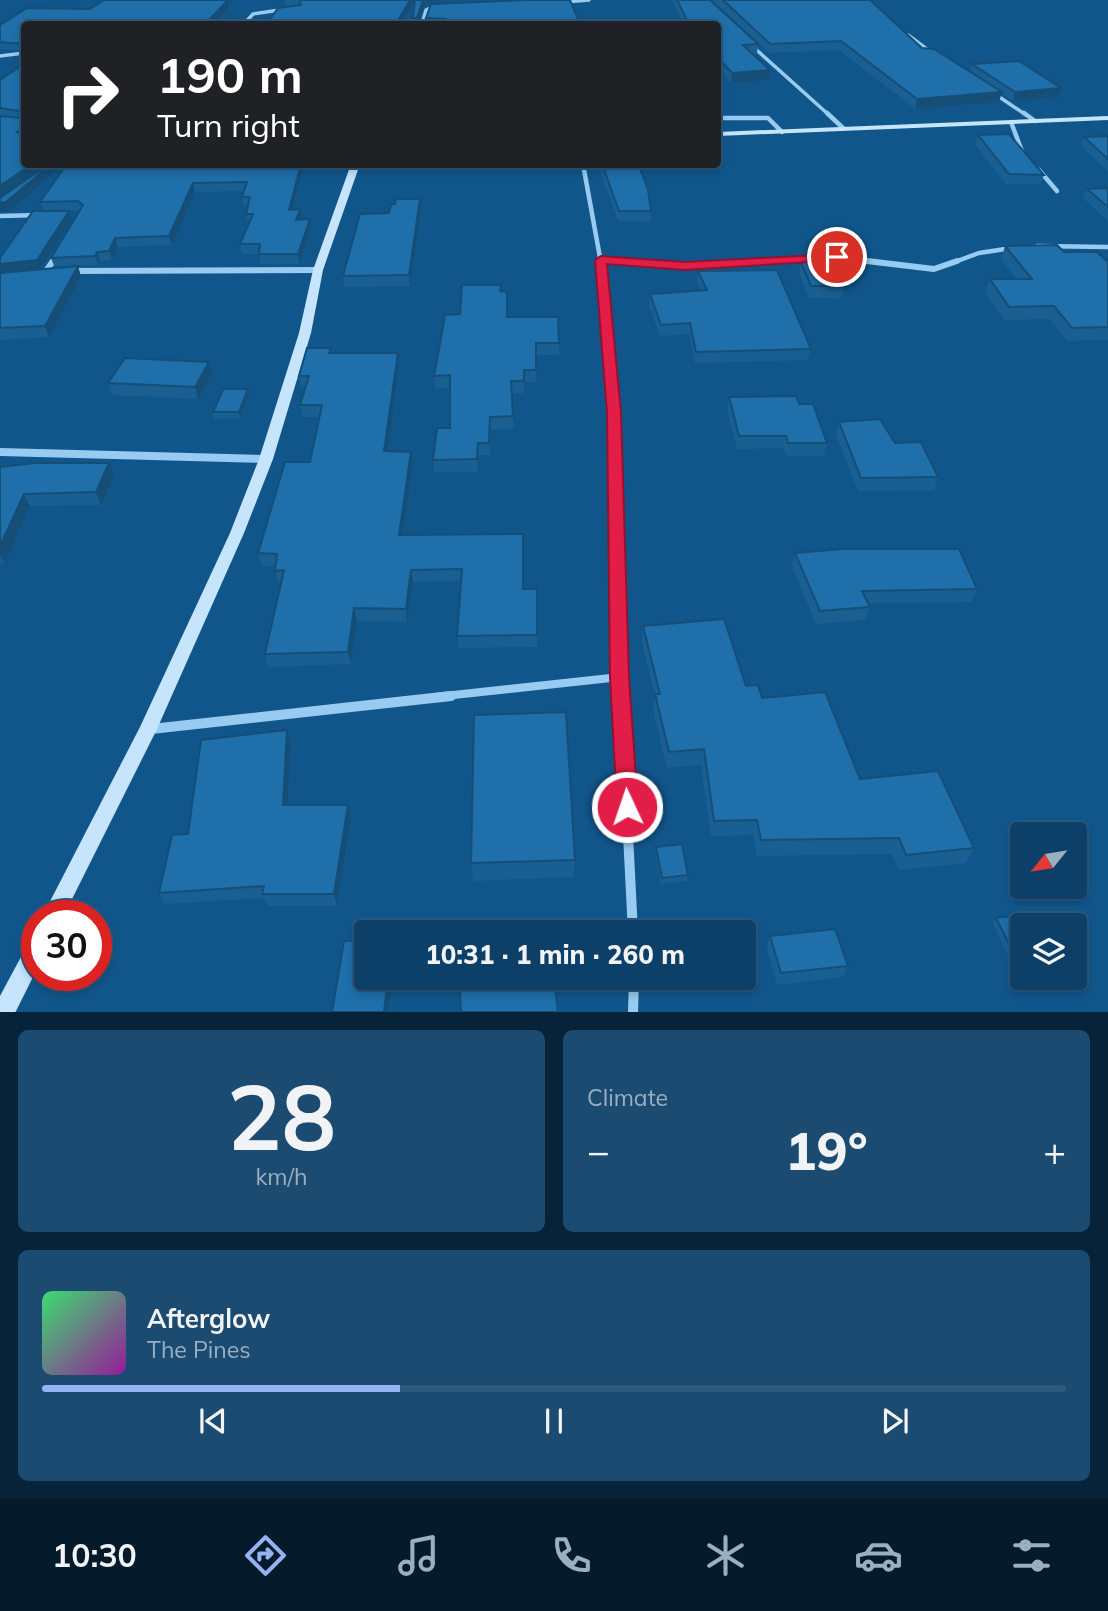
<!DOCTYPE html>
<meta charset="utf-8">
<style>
:root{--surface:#0d4068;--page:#1b4b71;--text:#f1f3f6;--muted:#9aafc0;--line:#2d597c;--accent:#95b2f1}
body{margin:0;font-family:Mulish,sans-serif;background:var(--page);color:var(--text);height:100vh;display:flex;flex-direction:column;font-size:26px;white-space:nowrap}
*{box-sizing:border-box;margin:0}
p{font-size:23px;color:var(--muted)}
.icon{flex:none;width:38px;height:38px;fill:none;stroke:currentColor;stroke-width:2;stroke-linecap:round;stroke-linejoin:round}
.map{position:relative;height:1012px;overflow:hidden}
.drawer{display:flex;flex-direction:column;gap:18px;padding:18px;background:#072339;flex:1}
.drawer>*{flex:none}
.top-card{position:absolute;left:21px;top:21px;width:700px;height:147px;border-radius:7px;box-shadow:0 4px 10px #0003,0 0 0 2px var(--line);background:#202124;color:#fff;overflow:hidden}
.needle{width:46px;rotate:240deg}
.buttons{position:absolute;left:1010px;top:822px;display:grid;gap:14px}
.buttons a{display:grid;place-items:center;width:77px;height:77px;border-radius:7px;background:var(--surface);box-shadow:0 4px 10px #0003,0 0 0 2px var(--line);font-size:35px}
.speed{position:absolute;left:21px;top:900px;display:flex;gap:14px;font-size:35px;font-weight:700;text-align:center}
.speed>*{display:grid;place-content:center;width:91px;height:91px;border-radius:50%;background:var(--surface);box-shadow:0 4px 10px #0003,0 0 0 2px var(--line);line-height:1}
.speed .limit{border:10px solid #d22;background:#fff;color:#111}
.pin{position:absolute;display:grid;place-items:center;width:60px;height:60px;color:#fff;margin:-30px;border:4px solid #fff;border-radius:50%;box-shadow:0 2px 7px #0007}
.me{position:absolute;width:77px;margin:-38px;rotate:357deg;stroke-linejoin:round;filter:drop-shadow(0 0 5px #0008)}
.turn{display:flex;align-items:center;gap:24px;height:147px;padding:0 21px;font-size:32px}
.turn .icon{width:91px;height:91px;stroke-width:2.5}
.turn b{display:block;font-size:49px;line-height:60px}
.big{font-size:52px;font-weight:800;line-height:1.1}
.drawer .widget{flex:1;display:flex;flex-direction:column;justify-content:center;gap:10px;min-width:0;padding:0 24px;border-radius:10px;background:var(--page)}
.drawer .dial{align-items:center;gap:0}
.dial b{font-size:91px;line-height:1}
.song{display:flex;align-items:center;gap:21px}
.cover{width:84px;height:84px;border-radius:10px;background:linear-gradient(135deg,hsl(140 70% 55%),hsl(300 70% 35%))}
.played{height:7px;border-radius:4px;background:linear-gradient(90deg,var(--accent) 35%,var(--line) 35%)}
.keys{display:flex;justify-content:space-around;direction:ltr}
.heat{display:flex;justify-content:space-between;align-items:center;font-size:38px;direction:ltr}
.drawer .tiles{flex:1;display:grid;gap:18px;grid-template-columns:1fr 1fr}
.widget:last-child{grid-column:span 2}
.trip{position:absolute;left:354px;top:920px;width:402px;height:70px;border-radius:7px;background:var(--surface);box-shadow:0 4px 10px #0003,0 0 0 2px var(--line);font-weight:800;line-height:70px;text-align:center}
.tab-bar{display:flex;height:112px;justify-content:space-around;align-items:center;background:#051a2a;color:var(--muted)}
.tab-bar .icon{width:49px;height:49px}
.tab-bar .selected{color:var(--accent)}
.tab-bar b{font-size:32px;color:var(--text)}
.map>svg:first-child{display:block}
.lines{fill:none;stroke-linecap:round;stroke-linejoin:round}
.street-far4{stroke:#97cbf1;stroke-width:3.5}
.street-far3{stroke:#97cbf1;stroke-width:4.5}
.street-far2{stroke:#97cbf1;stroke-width:6}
.street-far1{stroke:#97cbf1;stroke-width:8}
.street{stroke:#97cbf1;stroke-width:10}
.secondary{fill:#c6e4fc;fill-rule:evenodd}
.wall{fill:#1a5f92}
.shaded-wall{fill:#154e77}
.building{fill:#1e6faa;stroke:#154e77;stroke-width:2}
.route{fill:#e11d48;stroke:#92132f;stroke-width:2}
</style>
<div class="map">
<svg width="1108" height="1013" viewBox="0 0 1108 1013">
<rect width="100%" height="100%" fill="#11568b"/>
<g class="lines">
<g class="street-far4">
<path d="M564,2l25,-2"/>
<path d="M244,24l9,-10 34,-5"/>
<path d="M422,24l4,-14 11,-5"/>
<path d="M908,35l24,18"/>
<path d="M750,44l79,71"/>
<path d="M0,56l24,-3"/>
<path d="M995,94l31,21"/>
</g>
<g class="street-far3">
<path d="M827,113l16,15"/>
<path d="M1024,113l11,8"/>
<path d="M718,118h50l14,14"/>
<path d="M1011,122l12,32"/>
<path d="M583,164l18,99"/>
<path d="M1039,170l18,21"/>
<path d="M0,216l40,-1"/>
<path d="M1037,246l71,1"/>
<path d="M601,260l35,3"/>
<path d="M51,263l6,-9"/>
<path d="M744,263l93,-6 45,6"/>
<path d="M952,263l27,-10 33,-5"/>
</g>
<g class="street-far2">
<path d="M601,261l14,192"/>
<path d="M612,261l73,5 89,-5"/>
<path d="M867,261l67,8 23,-8"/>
<path d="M70,271l248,-1"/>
<path d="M44,274l9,-13"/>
<path d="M0,452l19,1"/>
</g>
<g class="street-far1">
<path d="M615,451l6,246"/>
<path d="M0,452l266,7"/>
<path d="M435,697l185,-20"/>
</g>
<g class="street">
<path d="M621,696l12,237"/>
<path d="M151,729l300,-33"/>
<path d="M633,1013l1,-35"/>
</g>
<g class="secondary">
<path d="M1108,116v4l-390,16v-4z"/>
<path d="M351,164h9l-37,106 -12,63 -38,126 -29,74 -87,196 -93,186h-21l97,-188 90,-194 29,-74 40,-126 14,-63z"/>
<path d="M37,937v32l-22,44h-15v-17l30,-56z"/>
</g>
</g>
<g class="wall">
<path d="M285,0h130l-14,24h-134l32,-19 -13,1z"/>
<path d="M672,0h38l48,44 -1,10h-5l18,16 -1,10 -38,3 -13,-15v-44h-34z"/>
<path d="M712,0h158l52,48 48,24 2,-8 89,24 -3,9 -45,4 -12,-8 -2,9 -84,7 -76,-59 -70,3z"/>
<path d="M425,4l-7,20h-4l-1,-6z"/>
<path d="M431,4l149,20h-154v-6z"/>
<path d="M229,7l-16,17h-189v27l-24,-2v-24l90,-16z"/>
<path d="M24,64v100h24l-48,33v-117z"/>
<path d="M978,135l66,40 -4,9h-34l-31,-40z"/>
<path d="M1108,136v36l-27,-26 3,-9z"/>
<path d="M67,164h250l-1,6h-13l-10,40 8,8v2l9,-1 1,10 -12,35h-38l-2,-10h-17l-2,-10 8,-21 -2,-9 2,-8h-4l-2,-9 2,-6 -49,1 -23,53 -54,2 -6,13 -12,1 -2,4 -20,1 3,11 -32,60 -49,3v-67l55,-5 -4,-10 29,-48 -36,1 -4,-9z"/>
<path d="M599,164h39l13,47 -1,11 -32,-1 -19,-53z"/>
<path d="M1108,188v33l-25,-23 4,-9z"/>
<path d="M420,199l1,10 -11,77 -66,1 -1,-11 52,-72z"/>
<path d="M1005,246l59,6 44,10v78l-41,1 -18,-22 -45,1 -19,-28 5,-13h27l-16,-20z"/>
<path d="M801,262l43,24 -3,12h-32l-10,-25z"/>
<path d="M698,271l113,78 -3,11 -113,3 -6,-29 -29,2 -11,-31 1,-11 51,-3 -4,-9z"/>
<path d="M460,314l47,3 52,26v12h-23v27h-12v11l-12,1 2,35 -24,1v25h-12v17h-44l-1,-12 17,-32v-40h-15l-1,-12z"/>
<path d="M331,348l1,5h66l1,11 -12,87 26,13 -10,71 121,54h13v58l-78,1 -2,-12 4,-55 -48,1 -6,40 -50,-1 -6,43 -83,3 -3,-13 16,-71h-3l-3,-12v-5h-13l-4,-13 52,-91 9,-45h-16l-3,-12 6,-18 -5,1 -2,-12z"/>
<path d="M212,374l-14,25 -86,-4 -4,-12z"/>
<path d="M249,395l-9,23 -26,1 -1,-7z"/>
<path d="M729,397l70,7 28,39 -3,13h-38l-3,-8 -46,1 -10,-40z"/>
<path d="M839,422l99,55 -4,13 -76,1 -22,-56z"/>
<path d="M0,467l114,9 -13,29 -71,1 -25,57 -5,1z"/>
<path d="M795,553l182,36 -5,13 -104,1 2,4 -4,13 -50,4 -24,-58z"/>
<path d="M643,626l103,60 114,93 114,69 -8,15 -67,7 -7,-16 -135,2 -4,-21 -42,1 -10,-71 -34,3 -14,-58 2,-14 -13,-54z"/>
<path d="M291,743l-3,62h60l3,12 -14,89h-70l-3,-8 -99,6 -6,-11 29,-59z"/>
<path d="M656,847l32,28 -1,6 -26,3 -6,-31z"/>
<path d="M575,860l-1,17 -101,4 -2,-18z"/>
<path d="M996,918l26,8v26l-15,2 -14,-31z"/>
<path d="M770,936l78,30 -5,11 -66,8 -10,-37z"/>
</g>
<g class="shaded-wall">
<path d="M228,0l1,7 -16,17h-8z"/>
<path d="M410,0h5l-14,24h-5z"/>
<path d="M423,0h15l-13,4 -7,20 -1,-6z"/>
<path d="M770,70l-1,10 -38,3 1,-10z"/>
<path d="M1061,88l-3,9 -45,4 2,-9z"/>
<path d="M1002,92l-3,10 -84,7 2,-10z"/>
<path d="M24,126v11l-7,-5z"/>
<path d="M32,164h16l-48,33v-11z"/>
<path d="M51,164h13l-54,47 -10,1v-9z"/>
<path d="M301,164h1l1,6 -13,49 -1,-9z"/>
<path d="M193,183l2,9 -23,53 -3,-9z"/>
<path d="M420,199l1,10 -11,77 -1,-11z"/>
<path d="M300,209l1,9 -3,11 -2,-9z"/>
<path d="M69,211l3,9 -32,49 -40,4v-9z"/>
<path d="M310,219l1,10 -12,35 -1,-10z"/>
<path d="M115,238l3,9 -6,13 -3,-9z"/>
<path d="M97,252l3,9 -2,4 -3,-9z"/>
<path d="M78,266l3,11 -32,60 -4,-11z"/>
<path d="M398,353l1,11 -13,99 -2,-12z"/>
<path d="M209,362l3,12 -14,25 -3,-12z"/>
<path d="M248,389l1,6 -9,23 -1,-6z"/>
<path d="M478,443v29l-1,-13z"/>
<path d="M411,452l2,12 -12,83 -2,-12z"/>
<path d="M109,463l5,13 -13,29 -5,-13z"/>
<path d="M24,494l6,12 -25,57 -5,-8v-9z"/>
<path d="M411,570l2,12 -6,40 -1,-13z"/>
<path d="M354,608l3,13 -6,43 -3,-12z"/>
<path d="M287,730l4,13 -4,74 -4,-12z"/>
<path d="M348,805l3,12 -14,89 -3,-12z"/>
<path d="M388,978h4l-4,34h-4z"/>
</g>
<g class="building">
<path d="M104,0h124l-23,24h-181v20l-24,-2v-17l27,-17 63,1z"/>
<path d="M299,0h111l-14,24h-129l11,-16 23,-3z"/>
<path d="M415,0h8l-6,18h-4z"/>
<path d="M527,0h43l10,24h-134v-5l-20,-1 5,-14z"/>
<path d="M677,0h33l48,44 -15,1 27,25 -38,3 -14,-15v-34h-29z"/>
<path d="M723,0h147l52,48 12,1 68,43 -85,7 -76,-58 -71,3z"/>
<path d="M1019,61l42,27 -46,4 -43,-28z"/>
<path d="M24,64v62l-7,6 7,1v31h8l-32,22v-70l21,2 3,-6 -24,-4v-28z"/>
<path d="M1009,134l35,41 -35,-1 -31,-39z"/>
<path d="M1108,136v23l-24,-22z"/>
<path d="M49,164h2l-45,38 -6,1v-5z"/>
<path d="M67,164h234l-12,46 11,-1 -4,11 14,-1 -12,35h-39l1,-10h-20l13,-30h-7l4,-17h-8l5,-15 -54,1 -24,53 -54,2 -6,13 -12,1 -2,4 -44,2 32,-53 -5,-4 -38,1z"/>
<path d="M602,164h36l10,25 3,22h-32z"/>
<path d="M1108,188v19l-21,-18z"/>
<path d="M396,199h24l-11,76 -66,1 17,-62 29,-1 2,-9h4z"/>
<path d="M33,211h36l-32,49 -37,4v-6z"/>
<path d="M1057,245l7,7h33l11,10v65l-36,1 -18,-22 -45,1 -19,-28h42l-27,-33z"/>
<path d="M801,262h31l12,24h-33z"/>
<path d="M78,266l-33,60 -45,2v-55z"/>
<path d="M777,270l34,79 -115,3 -6,-29 -29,2 -11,-31 57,-4 -9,-19z"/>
<path d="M462,285h39l-1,6 7,1v25h51l1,26h-23v27h-12v11h-13l2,35 -23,1 -1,26h-11l-1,16 -44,1 4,-32h13v-53l-16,1 11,-61 15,-1z"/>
<path d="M307,348h24l-2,5h69l-14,98 27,1 -12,83 124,-1v55h14v46l-80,1 5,-67 -51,1 -5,39 -52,-1 -6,44 -83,2 19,-84 -9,1 2,-17 -19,-1 27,-91h25l12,-57h-22l9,-29h-10z"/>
<path d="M125,358l84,4 -14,25 -87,-4z"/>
<path d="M223,389h25l-9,23h-26z"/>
<path d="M796,396l3,8h14l14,39h-39l-2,-7h-47l-10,-39z"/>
<path d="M880,419l15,24 26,-1 17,35 -77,1 -22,-56z"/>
<path d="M35,463h74l-13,29 -72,2 -24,52v-79z"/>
<path d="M842,549h117l18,40 -115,2 8,16 -50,4 -25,-58z"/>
<path d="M724,619l22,67 12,-1 4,13 63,-6 35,87 78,-8 36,77 -68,7 -7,-17 -138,2 -4,-20 -43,1 -10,-72 -35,3 -14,-58h5l-17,-68z"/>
<path d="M566,712l9,148 -104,3 3,-148z"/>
<path d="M287,730l-4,75h65l-14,89h-72l2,-8 -105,7 13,-58 16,-1 13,-94z"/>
<path d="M682,844l6,31 -26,3 -6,-31z"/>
<path d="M1037,913l7,13h-22v21l-11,1 -15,-30z"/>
<path d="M835,929l13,37 -67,7 -11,-37z"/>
<path d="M344,941h22v37h22l-4,34h-52z"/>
<path d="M459,978h95l4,34h-97z"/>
</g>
<path class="route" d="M837,254l4,1v5l-156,10 -78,-6 14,149 8,264 9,130 -3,7 -8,3 -7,-3 -3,-7 -7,-130 -3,-264 -12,-153 6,-4 84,6z"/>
</svg>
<div class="buttons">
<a><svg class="needle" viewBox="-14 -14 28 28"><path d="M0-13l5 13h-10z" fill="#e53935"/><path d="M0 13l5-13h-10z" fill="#9aafc0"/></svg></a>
<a><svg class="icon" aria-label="layers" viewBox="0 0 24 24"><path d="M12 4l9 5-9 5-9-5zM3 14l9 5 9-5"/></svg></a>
</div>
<div class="speed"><div class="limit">30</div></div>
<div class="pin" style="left:837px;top:257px;background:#d93025"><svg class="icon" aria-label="arrive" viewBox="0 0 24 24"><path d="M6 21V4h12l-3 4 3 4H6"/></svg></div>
<svg class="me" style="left:627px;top:807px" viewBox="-20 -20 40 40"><circle r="17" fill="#e11d48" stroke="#fff" stroke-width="3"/><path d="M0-11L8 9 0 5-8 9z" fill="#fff"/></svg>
<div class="trip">10:31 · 1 min · 260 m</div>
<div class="top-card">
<div class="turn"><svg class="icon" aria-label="right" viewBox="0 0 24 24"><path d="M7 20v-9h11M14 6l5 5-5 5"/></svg><div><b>190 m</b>Turn right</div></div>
</div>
</div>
<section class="drawer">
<div class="tiles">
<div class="widget dial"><b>28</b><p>km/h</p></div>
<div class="widget"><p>Climate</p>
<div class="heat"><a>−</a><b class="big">19°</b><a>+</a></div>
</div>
<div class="widget">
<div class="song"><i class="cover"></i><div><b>Afterglow</b><p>The Pines</p></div></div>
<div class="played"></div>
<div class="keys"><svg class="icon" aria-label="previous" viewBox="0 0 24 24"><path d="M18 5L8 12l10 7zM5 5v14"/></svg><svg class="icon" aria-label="pause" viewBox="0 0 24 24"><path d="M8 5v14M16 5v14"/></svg><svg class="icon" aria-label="next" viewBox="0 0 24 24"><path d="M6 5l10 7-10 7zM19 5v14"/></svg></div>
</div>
</div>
</section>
<nav class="tab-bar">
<b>10:30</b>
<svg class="icon selected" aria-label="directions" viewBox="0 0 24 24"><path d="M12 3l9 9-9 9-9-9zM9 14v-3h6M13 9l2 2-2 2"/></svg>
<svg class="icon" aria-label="music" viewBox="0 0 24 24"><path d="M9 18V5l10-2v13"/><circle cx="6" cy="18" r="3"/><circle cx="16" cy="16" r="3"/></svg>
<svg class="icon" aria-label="phone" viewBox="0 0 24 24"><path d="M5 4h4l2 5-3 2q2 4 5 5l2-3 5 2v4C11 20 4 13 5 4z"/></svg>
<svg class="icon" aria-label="climate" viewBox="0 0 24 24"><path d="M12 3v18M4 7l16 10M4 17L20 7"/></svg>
<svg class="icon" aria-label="car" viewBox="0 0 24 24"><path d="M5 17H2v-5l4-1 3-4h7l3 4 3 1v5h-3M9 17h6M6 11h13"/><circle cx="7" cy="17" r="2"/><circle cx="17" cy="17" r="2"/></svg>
<svg class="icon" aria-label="filters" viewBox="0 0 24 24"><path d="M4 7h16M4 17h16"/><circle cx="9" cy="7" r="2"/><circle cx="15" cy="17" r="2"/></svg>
</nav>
